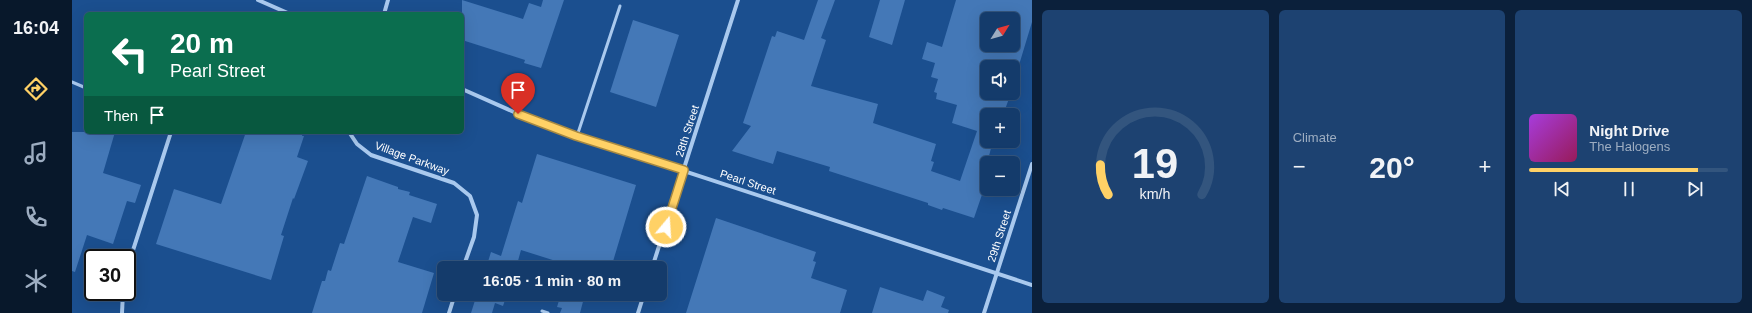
<!DOCTYPE html>
<meta charset="utf-8">
<style>
:root{--surface:#143b6b;--page:#1d4271;--text:#f1f3f6;--muted:#9dadc1;--line:#33557e;--accent:#ffd166}
body{margin:0;font-family:Helvetica,sans-serif;background:var(--page);color:var(--text);height:100vh;display:flex;flex-direction:column;font-size:15px;white-space:nowrap}
*{box-sizing:border-box;margin:0}
p{font-size:13px;color:var(--muted)}
.icon{flex:none;width:22px;height:22px;fill:none;stroke:currentColor;stroke-width:2;stroke-linecap:round;stroke-linejoin:round}
.map{position:relative;flex:1;overflow:hidden}
.details{display:flex;flex-direction:column;gap:10px;padding:10px;background:#0b203b;width:720px}
.details>*{flex:none}
.banner{position:absolute;left:12px;top:12px;width:380px;height:122px;border-radius:6px;box-shadow:0 4px 16px #0002,0 0 0 1px var(--line);background:#0b6e4f;color:#fff;overflow:hidden}
.needle{width:26px;rotate:53deg}
.fabs{position:absolute;left:908px;top:12px;display:grid;gap:8px}
.fabs a{display:grid;place-items:center;width:40px;height:40px;border-radius:6px;background:var(--surface);box-shadow:0 4px 16px #0002,0 0 0 1px var(--line);font-size:20px}
.speed{position:absolute;left:12px;top:249px;display:flex;gap:8px;font-size:20px;font-weight:700;text-align:center}
.speed>*{display:grid;place-content:center;width:52px;height:52px;border-radius:50%;background:var(--surface);box-shadow:0 4px 16px #0002,0 0 0 1px var(--line);line-height:1}
.speed .limit{border:2px solid #111;border-radius:6px;background:#fff;color:#111}
.pin{position:absolute;display:grid;place-items:center;width:34px;height:34px;color:#fff;margin:-41px -17px;border-radius:50% 50% 50% 0;rotate:-45deg;box-shadow:0 0 4px #0007}
.pin .icon{rotate:45deg}
.me{position:absolute;width:44px;margin:-22px;rotate:18deg;stroke-linejoin:round;filter:drop-shadow(0 0 3px #0008)}
.turn{display:flex;align-items:center;gap:14px;height:84px;padding:0 20px;font-size:18px}
.turn .icon{width:52px;height:52px;stroke-width:2.5}
.turn b{display:block;font-size:28px;line-height:34px}
.then{display:flex;align-items:center;height:38px;padding:0 20px;background:#0003;gap:8px;font-size:15px}
.big{font-size:30px;font-weight:700;line-height:1.1}
.details .tile{flex:1;display:flex;flex-direction:column;justify-content:center;gap:6px;min-width:0;padding:0 14px;border-radius:6px;background:var(--page)}
.details .dial{align-items:center;gap:0}
.dial svg{height:104px;overflow:visible;fill:none;stroke:var(--line);stroke-width:7;stroke-linecap:round;text-anchor:middle}
.dial text{fill:var(--text);stroke:none}
.song{display:flex;align-items:center;gap:12px}
.cover{width:48px;height:48px;border-radius:6px;background:linear-gradient(135deg,hsl(280 70% 55%),hsl(330 70% 35%))}
.played{height:4px;border-radius:2px;background:linear-gradient(90deg,var(--accent) 85%,var(--line) 85%)}
.keys{display:flex;justify-content:space-around;direction:ltr}
.heat{display:flex;justify-content:space-between;align-items:center;font-size:22px;direction:ltr}
.details .tiles{flex:1;display:grid;gap:10px;grid-template-columns:repeat(3,1fr)}
.trip{position:absolute;left:365px;top:261px;width:230px;height:40px;border-radius:6px;background:var(--surface);box-shadow:0 4px 16px #0002,0 0 0 1px var(--line);font-weight:700;line-height:40px;text-align:center}
main{display:flex;flex:1;min-height:0}
.dock{display:flex;flex-direction:column;width:72px;justify-content:space-around;align-items:center;background:#08182b;color:var(--muted)}
.dock .icon{width:28px;height:28px}
.dock .active{color:var(--accent)}
.dock b{font-size:18px;color:var(--text)}
.map>svg:first-child{display:block}
.building{fill:#4478b7;fill-rule:evenodd}
.lines{fill:none;stroke-linecap:round;stroke-linejoin:round}
.lane{stroke:#a9c9ee;stroke-width:3}
.street{stroke:#a9c9ee;stroke-width:4}
.route-casing{stroke:#a68842;stroke-width:10}
.route{stroke:#ffd166;stroke-width:7}
.labels{text-anchor:middle;dominant-baseline:central;stroke-width:3;stroke-linejoin:round;paint-order:stroke}
.street-label{font-size:11px;fill:#fff;stroke:#1b4f8f}
</style>
<main>
<nav class="dock">
<b>16:04</b>
<svg class="icon active" aria-label="directions" viewBox="0 0 24 24"><path d="M12 3l9 9-9 9-9-9zM9 14v-3h6M13 9l2 2-2 2"/></svg>
<svg class="icon" aria-label="music" viewBox="0 0 24 24"><path d="M9 18V5l10-2v13"/><circle cx="6" cy="18" r="3"/><circle cx="16" cy="16" r="3"/></svg>
<svg class="icon" aria-label="phone" viewBox="0 0 24 24"><path d="M5 4h4l2 5-3 2q2 4 5 5l2-3 5 2v4C11 20 4 13 5 4z"/></svg>
<svg class="icon" aria-label="climate" viewBox="0 0 24 24"><path d="M12 3v18M4 7l16 10M4 17L20 7"/></svg>
</nav>
<div class="map">
<svg width="960" height="313" viewBox="0 0 960 313">
<rect width="100%" height="100%" fill="#1b4f8f"/>
<g class="building">
<path d="M390,0l61,19 6,-16 12,4 2,-7h21l-23,68 -17,-5 1,-3 -63,-20z"/>
<path d="M746,0h17l-14,38 5,2 -15,46 67,18 -5,19 63,21 -5,17 3,1 -3,9 29,10 17,-50 -25,-8 5,-18 -21,-6 1,-6 -3,-1 4,-13 -7,-2 4,-14 -13,-4 5,-17 15,5 14,-47h76v22l-19,63v-18h-26v26h24l-8,22h-16v26h6l-10,37 4,2 -13,38 -31,-10 -1,2 -14,-5v-2l-99,-32 1,-4 -53,-16 -4,13 -41,-13 19,-25 -8,-3 29,-87 3,1 2,-6 27,9zM915,19h26v26h-26z"/>
<path d="M808,0h25l-13,45 -23,-8z"/>
<path d="M561,20l46,15 -23,72 -46,-15z"/>
<path d="M0,132h43l-12,41 38,12 -6,18 -8,-2 -14,43 -26,-9 -12,37 -3,-1z"/>
<path d="M174,132h57l-1,4h2l-7,21 11,4 -14,38 -1,-1 -12,37 3,1 -13,44 -115,-36 18,-55 47,15z"/>
<path d="M465,154l99,31 -25,83h-33l-57,-18 -5,18h-30l5,-16 10,4 17,-55 4,2z"/>
<path d="M295,176l31,11v2l12,3 -1,3 28,9 -6,19 -18,-6 -15,45 36,11 -12,40h-110l10,-32h3l3,-11 3,1 9,-28 4,1z"/>
<path d="M644,218l100,34 -3,9 3,1 -5,16 36,12 -7,23h-154z"/>
<path d="M808,287l43,14 4,-11 18,7 -4,10 8,3 -1,3h-76z"/>
<path d="M405,294h30l-4,12 -8,-3 -3,10h-21z"/>
<path d="M489,294h24l-5,19h-20l2,-5 -5,-1z"/>
</g>
<g class="lines">
<g class="lane">
<path d="M0,82l14,6"/>
<path d="M505,136l43,-130"/>
<path d="M470,311l6,2"/>
</g>
<g class="street">
<path d="M186,0l32,14"/>
<path d="M312,14l4,-14"/>
<path d="M390,89l70,31 45,16 455,149"/>
<path d="M277,132l8,12 14,11 83,28 16,13 7,19 -3,22 -11,31"/>
<path d="M580,268l86,-268"/>
<path d="M55,269l44,-137"/>
<path d="M50,313l1,-21"/>
<path d="M377,313l6,-19"/>
<path d="M566,313l6,-19"/>
<path d="M912,313l48,-149"/>
</g>
</g>
<g class="lines">
<defs>
<path id="route" d="M446,114l58,22 108,34 -18,57"/>
</defs>
<use href="#route" class="route-casing"/>
<use href="#route" class="route"/>
</g>
<g class="labels">
<g class="street-label">
<text transform="translate(615 131) rotate(-72)">28th Street</text>
<text transform="translate(340 158) rotate(20)">Village Parkway</text>
<text transform="translate(676 182) rotate(18)">Pearl Street</text>
<text transform="translate(927 236) rotate(-72)">29th Street</text>
</g>
</g>
</svg>
<div class="fabs">
<a><svg class="needle" viewBox="-14 -14 28 28"><path d="M0-13l5 13h-10z" fill="#e53935"/><path d="M0 13l5-13h-10z" fill="#9dadc1"/></svg></a>
<a><svg class="icon" aria-label="sound" viewBox="0 0 24 24"><path d="M4 9h4l5-4v14l-5-4H4zM17 9q2 3 0 6"/></svg></a>
<a>+</a>
<a>−</a>
</div>
<div class="speed"><div class="limit">30</div></div>
<div class="pin" style="left:446px;top:114px;background:#d93025"><svg class="icon" aria-label="arrive" viewBox="0 0 24 24"><path d="M6 21V4h12l-3 4 3 4H6"/></svg></div>
<svg class="me" style="left:594px;top:227px" viewBox="-20 -20 40 40"><circle r="17" fill="#ffd166" stroke="#fff" stroke-width="3"/><path d="M0-11L8 9 0 5-8 9z" fill="#fff"/></svg>
<div class="trip">16:05 · 1 min · 80 m</div>
<div class="banner">
<div class="turn"><svg class="icon" aria-label="left" viewBox="0 0 24 24"><path d="M17 20v-9H6M10 6l-5 5 5 5"/></svg><div><b>20 m</b>Pearl Street</div></div>
<div class="then">Then<svg class="icon" aria-label="arrive" viewBox="0 0 24 24"><path d="M6 21V4h12l-3 4 3 4H6"/></svg></div>
</div>
</div>
<section class="details">
<div class="tiles">
<div class="tile dial"><svg viewBox="0 0 100 80">
<path d="M14 69A42 42 0 1 1 86 69"/>
<path d="M14 69A42 42 0 0 1 8 46" stroke="#ffd166"/>
<text x="50" y="56" font-size="32" font-weight="700">19</text>
<text x="50" y="72" font-size="11">km/h</text>
</svg></div>
<div class="tile"><p>Climate</p>
<div class="heat"><a>−</a><b class="big">20°</b><a>+</a></div>
</div>
<div class="tile">
<div class="song"><i class="cover"></i><div><b>Night Drive</b><p>The Halogens</p></div></div>
<div class="played"></div>
<div class="keys"><svg class="icon" aria-label="previous" viewBox="0 0 24 24"><path d="M18 5L8 12l10 7zM5 5v14"/></svg><svg class="icon" aria-label="pause" viewBox="0 0 24 24"><path d="M8 5v14M16 5v14"/></svg><svg class="icon" aria-label="next" viewBox="0 0 24 24"><path d="M6 5l10 7-10 7zM19 5v14"/></svg></div>
</div>
</div>
</section>
</main>
